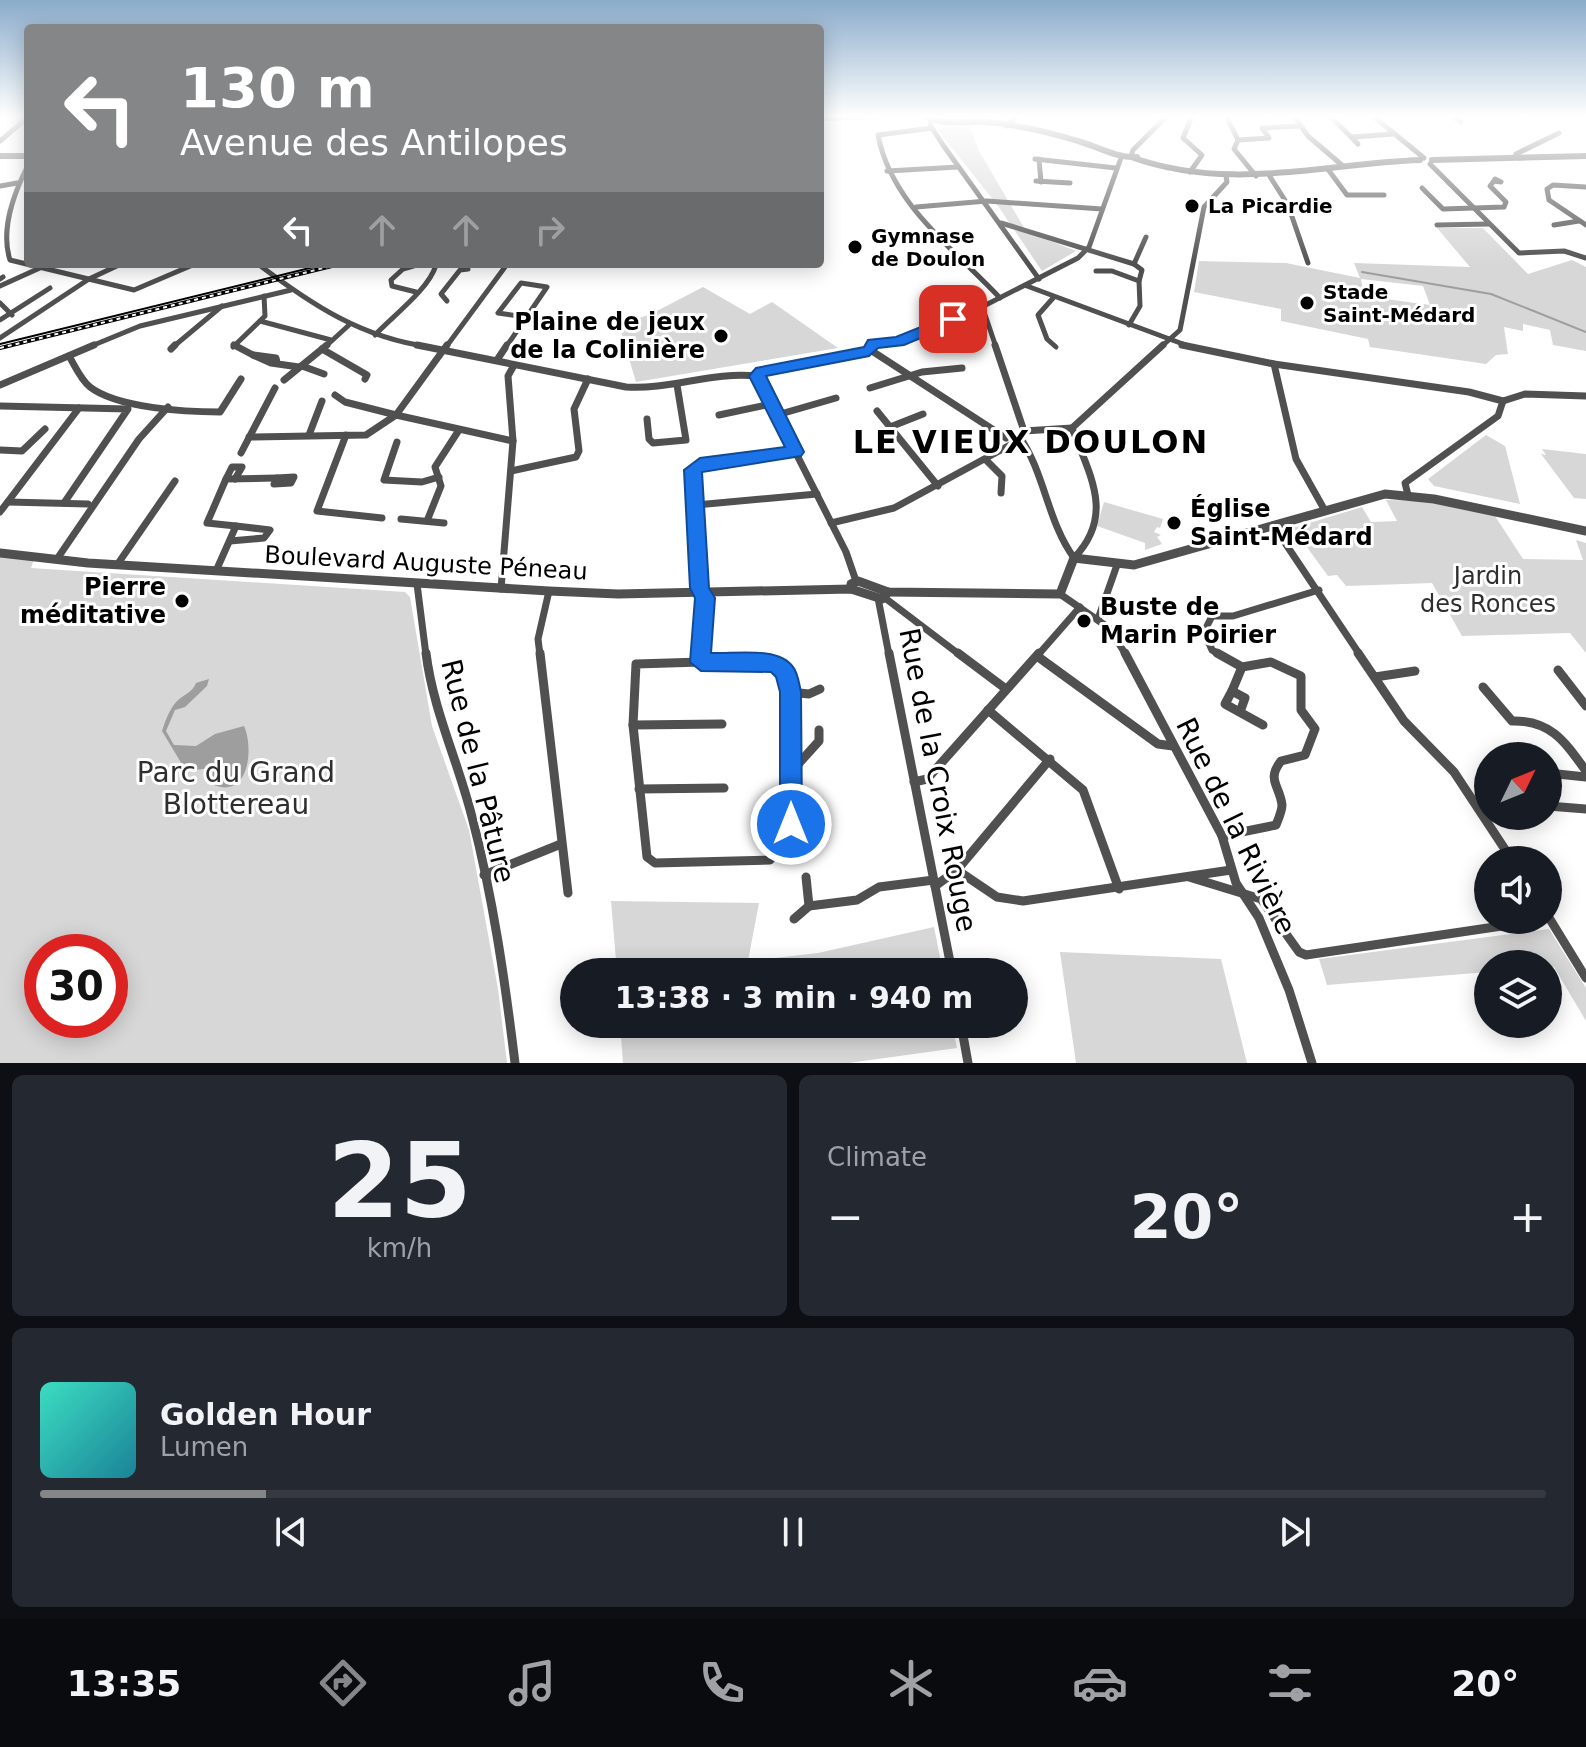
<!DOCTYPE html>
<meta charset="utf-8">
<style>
:root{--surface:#171b24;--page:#242831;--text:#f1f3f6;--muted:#9ea1a6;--line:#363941;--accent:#858687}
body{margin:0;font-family:"DejaVu Sans",sans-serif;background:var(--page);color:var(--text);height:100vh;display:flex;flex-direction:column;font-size:30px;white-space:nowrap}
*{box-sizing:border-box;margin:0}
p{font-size:26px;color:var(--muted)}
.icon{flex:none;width:44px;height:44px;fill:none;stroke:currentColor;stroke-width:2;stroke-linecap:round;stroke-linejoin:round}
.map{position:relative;height:1063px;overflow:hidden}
.sheet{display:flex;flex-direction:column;gap:12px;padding:12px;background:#0d0f14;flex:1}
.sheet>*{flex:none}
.banner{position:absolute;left:24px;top:24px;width:800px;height:244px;border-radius:8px;box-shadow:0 4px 20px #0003;background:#858687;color:#fff;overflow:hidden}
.needle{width:52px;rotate:47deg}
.tools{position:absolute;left:1474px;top:742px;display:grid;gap:16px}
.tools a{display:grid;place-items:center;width:88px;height:88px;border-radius:50%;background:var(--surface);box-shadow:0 4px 20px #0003;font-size:40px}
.speed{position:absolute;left:24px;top:934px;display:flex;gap:16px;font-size:40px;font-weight:700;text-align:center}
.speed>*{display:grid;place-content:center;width:104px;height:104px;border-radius:50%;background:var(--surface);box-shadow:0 4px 20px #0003;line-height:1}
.speed .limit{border:12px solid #d22;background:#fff;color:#111}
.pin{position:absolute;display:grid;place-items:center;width:68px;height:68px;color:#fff;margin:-34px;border-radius:16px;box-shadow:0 4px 12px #0006}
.me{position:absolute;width:88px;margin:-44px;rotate:0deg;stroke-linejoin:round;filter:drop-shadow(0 0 6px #0008)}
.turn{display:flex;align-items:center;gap:28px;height:168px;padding:0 24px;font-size:36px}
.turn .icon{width:104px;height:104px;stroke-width:2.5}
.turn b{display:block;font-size:56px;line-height:68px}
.lanes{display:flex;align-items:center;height:76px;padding:0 24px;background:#0003;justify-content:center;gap:40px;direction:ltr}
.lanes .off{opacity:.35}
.big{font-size:60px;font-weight:700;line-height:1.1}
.sheet .card{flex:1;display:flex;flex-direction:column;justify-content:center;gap:12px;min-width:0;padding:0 28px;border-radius:12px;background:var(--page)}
.sheet .dial{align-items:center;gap:0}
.dial b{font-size:104px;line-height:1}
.song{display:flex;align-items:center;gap:24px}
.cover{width:96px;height:96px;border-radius:12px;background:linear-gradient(135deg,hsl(170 70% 55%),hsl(190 70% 35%))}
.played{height:8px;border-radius:4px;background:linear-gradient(90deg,var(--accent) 15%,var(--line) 15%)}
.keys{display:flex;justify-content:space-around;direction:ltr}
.heat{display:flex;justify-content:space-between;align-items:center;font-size:44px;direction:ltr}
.sheet .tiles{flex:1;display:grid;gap:12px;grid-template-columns:1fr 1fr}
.card:last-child{grid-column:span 2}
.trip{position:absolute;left:560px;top:958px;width:468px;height:80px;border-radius:40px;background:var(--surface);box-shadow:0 4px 20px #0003;font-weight:700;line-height:80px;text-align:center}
.dock{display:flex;height:128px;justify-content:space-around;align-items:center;background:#090b0e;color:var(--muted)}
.dock .icon{width:56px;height:56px}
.dock .current{color:var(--accent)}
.dock b{font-size:36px;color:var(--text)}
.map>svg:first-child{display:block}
.green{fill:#d7d7d7;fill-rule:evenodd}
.water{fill:#9e9e9e}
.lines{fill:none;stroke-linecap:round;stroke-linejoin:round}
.stream{stroke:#9e9e9e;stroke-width:2}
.minor-far2{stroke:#505050;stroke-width:5}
.minor-far1{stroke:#505050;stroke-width:7}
.minor{stroke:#505050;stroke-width:9}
.tertiary-far1{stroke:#505050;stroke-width:6}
.tertiary{stroke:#505050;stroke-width:9}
.tram{stroke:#000;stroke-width:2}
.rail-casing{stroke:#000;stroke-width:4}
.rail{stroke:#fff;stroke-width:2;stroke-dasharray:4;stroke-linecap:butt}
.route{fill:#1a73e8;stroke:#114b97;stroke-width:2}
.poi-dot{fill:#000;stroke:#fff;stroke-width:3}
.labels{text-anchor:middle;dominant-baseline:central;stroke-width:6;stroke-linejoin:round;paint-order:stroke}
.far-poi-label{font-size:20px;font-weight:bold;fill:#000;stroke:#fff;text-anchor:start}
.poi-label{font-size:24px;font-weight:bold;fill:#000;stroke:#fff;text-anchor:end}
.street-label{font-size:24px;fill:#000;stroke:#fff}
.park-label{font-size:24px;fill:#2e2e2e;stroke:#fff}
.near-street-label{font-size:28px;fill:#000;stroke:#fff}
.near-park-label{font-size:28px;fill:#2e2e2e;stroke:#fff}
.district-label{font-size:32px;font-weight:bold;letter-spacing:2px;fill:#000;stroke:#fff}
</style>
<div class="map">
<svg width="1586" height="1063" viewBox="0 0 1586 1063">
<rect width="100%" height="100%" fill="#fff"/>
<g class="green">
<path d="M969,126l10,25 47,80 50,20 -34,20 -44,-65 -61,-77z"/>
<path d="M1437,228h46l45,46 44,-14 14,7v84l-33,-6 -3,-15 -27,-6v7l-19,-4 4,27 -12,1 -10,9 -116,-17 -2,-8 -87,-18v-12l-87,-17 5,-31 87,2 74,15 -6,-15 116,4zM1361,279l62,7 7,19 -66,-9z"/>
<path d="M703,287l47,27 22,-12 66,46 -202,34 -17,-57 32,-11z"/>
<path d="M1486,435l19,11 15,58 -86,-18 -6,-7z"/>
<path d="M1542,449l44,5v45l-12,-1 -33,-44 5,1z"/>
<path d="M1386,500l38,1 71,15 28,43 60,1 -7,-20 10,3v110l-16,-20 -108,3 -30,-53 -86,3 -9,-11 -9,1 -35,-48 69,-21 9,15 26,-1z"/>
<path d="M1104,502l59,17 -3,9 -3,-1 -3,5 7,3 -4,2 5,7 -17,6v-7l-48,-17z"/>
<path d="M0,557l34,2 -3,9 374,24 5,5 22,129 37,104 29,159 9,74h-507zM42,952h68v68h-68z"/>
<path d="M611,901l148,2 -11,58 70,-8 116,-26 9,45h-326z"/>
<path d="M1549,929l37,59v33l-32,-54h-6v-3h-60v8l-161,13 -8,-26z"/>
<path d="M1060,952l161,7 26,104h-171z"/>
<path d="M620,1024h332l5,24 -108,15h-226z"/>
</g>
<path class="water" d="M209,679l-2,7 -22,21 -10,3 -9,21 8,14 22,1 19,-12 29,-8c10,22 5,73 -30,59l-2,-17 -26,3 -24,-40c3,-10 8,-23 15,-30 6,-6 15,-8 19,-18z"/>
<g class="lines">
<path class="stream" d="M1362,272l129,22 95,38"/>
<g class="minor-far2">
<path d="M1226,116l12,24 -4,9 22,27"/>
<path d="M1294,116l14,20 35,30"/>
<path d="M1330,116l28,28"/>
<path d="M1373,116l51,42"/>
<path d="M1452,116l9,6"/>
<path d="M931,120l-1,5 13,20 96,134"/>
<path d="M1006,126l11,-10"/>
<path d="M932,128l-54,7c13,69 76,114 122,163"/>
<path d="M1262,128l37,-2"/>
<path d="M1353,137l40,-3"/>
<path d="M1238,140l31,-2 -7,-10"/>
<path d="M0,141l28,-24"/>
<path d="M1131,157l2,-7 34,-34"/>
<path d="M1520,158l-4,-4 43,-21"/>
<path d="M1035,159l81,9"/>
<path d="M1039,159l2,23"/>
<path d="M1430,164l89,89 45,-2 22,7"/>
<path d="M28,165c-14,28 -28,64 -18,95l124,30 61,-26"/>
<path d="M1327,168l20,27h37"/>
<path d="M887,171l71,-4"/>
<path d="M1190,172l12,-17 -19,-17 9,-22"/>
<path d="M1269,175l19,30 20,58"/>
<path d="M1495,179l6,3 -7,-1z"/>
<path d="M1036,181l34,2"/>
<path d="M0,186l17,-3"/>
<path d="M1586,187l-33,-2 -6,4 2,11 37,25"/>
<path d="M1422,188l21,21 61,-2 2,-5 -16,-16 4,-5"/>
<path d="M916,207l71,-6 115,8"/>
<path d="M1001,223l133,41 12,-27"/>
<path d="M1437,225l52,-1"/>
<path d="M1554,225l25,-4"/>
<path d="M258,264c54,41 104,74 172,83"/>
<path d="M1134,264l8,6 -3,11"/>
<path d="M1096,271h16l27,10 1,25 -11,19"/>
<path d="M0,279l3,-2"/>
<path d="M0,286l42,-19"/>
<path d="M1027,286l164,61"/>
<path d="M416,292l-24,-6 -1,-6 12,-11 17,-5"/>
<path d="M1054,297l-16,18 9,24 9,8"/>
<path d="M447,301l-6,-7 19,-24 8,-1"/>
<path d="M0,303l12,12"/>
<path d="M982,306l14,41"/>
<path d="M0,320l50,-32"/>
<path d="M260,321l71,19"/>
<path d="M375,335c19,-20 54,-46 61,-70l-7,-1"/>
<path d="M0,338l89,-59 32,-15"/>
<path d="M89,347l51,-21 151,-36"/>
<path d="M173,347l49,-41"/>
<path d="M233,347l32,-31 -1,-20"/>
<path d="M325,347l24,-22"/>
<path d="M446,347l59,-80"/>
<path d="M506,347l41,-60 -26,-4 -23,30 28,4"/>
<path d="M871,347l29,-6 70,-28 108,-55 11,-11 32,-89"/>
<path d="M1161,347l19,-17 24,-123 23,-25 -1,-6"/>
</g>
<g class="minor-far1">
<path d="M234,345l19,10"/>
<path d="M417,345l209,42c44,3 87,-16 131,-11"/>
<path d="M447,345l-51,70 117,26"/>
<path d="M873,345l-1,6 134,87"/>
<path d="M995,345l29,86"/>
<path d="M1182,345l92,19 195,28 34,9 22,-7 61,2"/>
<path d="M171,349l4,-4"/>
<path d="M322,349l45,26 -2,4"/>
<path d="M69,356c6,10 12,24 21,31 27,21 96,25 130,25l21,-33"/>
<path d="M497,360l10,-15"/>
<path d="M277,362l-1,-4 -23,-3 18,8 28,4"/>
<path d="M1274,364l22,95 28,50"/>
<path d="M302,366l22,8"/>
<path d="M762,372l109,-21"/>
<path d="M757,376l89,176 10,29"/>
<path d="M284,380l43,-35"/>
<path d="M0,385l94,-40"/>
<path d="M870,388l52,-16 40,-4"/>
<path d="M335,395l10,7 51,13"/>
<path d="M0,406l128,3 -64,94"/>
<path d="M877,411l61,75"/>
<path d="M719,415l52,-11"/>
<path d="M777,415l59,-17"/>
<path d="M647,419l2,20 4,4 33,-3 -9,-55"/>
<path d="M890,427l33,-13"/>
<path d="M1072,428l91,-83"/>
<path d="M1024,431l48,-3"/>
<path d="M309,435l13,-34"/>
<path d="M346,435l-29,76 65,7"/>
<path d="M1019,436c26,37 28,85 55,122 41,-43 16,-82 -2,-130"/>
<path d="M249,437l117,-2 30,-20"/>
<path d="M397,442l-13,38 38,2 17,-5"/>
<path d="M0,450l22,1 23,-22"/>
<path d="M241,453l34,-65"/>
<path d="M986,460l16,16 -1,17"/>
<path d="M511,471l65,-14 3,-6 -5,-42 14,-30"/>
<path d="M294,477l-3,6 -17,1 3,-6z"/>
<path d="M226,479l6,-12h10l-7,12"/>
<path d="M1408,495l-3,-12 93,-67 5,-15"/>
<path d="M8,502l80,2"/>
<path d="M696,505l121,-11"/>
<path d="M0,512l79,-104"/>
<path d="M401,519l43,4"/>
<path d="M427,521l14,-35 -6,-19 24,-37"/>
<path d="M831,523l63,-15 116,-63"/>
<path d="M1273,525l87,130"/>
<path d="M230,541l34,-3 6,-8 -34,-4"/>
<path d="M57,559l82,-120 29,-32"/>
<path d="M117,565l58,-84"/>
<path d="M216,571l20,-45 -29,-3 19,-44 51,-1"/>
<path d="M417,584l9,71"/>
<path d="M501,589l12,-148 -5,-65 5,-9"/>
<path d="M1060,594l49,34 17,27"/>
<path d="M878,598l11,57"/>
<path d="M885,598l75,57"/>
<path d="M1098,619l19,-54"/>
<path d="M540,655l-2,-16 11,-48"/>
<path d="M701,655l4,-57 -5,-10 -7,-118 7,-6 95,-12"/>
<path d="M1038,655l42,-48"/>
<path d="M1220,655l-8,-5 -8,-18 8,-16h21l86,-26"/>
</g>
<g class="minor">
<path d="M426,653c7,57 32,108 46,164 21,80 33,164 43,246"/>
<path d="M540,653l28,240"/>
<path d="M889,653l63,319"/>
<path d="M958,653l48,36"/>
<path d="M1125,653l97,183 14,47 23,35 30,72 23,73"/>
<path d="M1217,653l25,14 29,-5 30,14v34l14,19 -10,26 -24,6c-15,19 -1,25 1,44 0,6 -4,15 -6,20l-54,11"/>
<path d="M1358,653l46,68 50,51 58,88"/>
<path d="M1037,656l121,88 15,2"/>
<path d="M701,662l74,1 11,9 4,20 1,132 -7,19 -14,17 -115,3 -8,-6 -14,-132 3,-61z"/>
<path d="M701,662l1,-9"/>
<path d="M1558,670l28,36"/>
<path d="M1375,677l40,-6"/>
<path d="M1483,687l29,34c39,-1 53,21 74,50"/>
<path d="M1232,691l10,-24"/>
<path d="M790,692l19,2 11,-5"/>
<path d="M988,710l95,80 36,99"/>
<path d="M1240,712l5,-14 -13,-7 -7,13 38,21"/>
<path d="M633,725l89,-1"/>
<path d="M791,772l28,-31v-11"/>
<path d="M1548,773l38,4"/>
<path d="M914,782l13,-3 112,-126"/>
<path d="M639,789l85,-1"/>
<path d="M1548,806l38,3"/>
<path d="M957,870l40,27 26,4 208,-31"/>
<path d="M484,875l77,-31"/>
<path d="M1189,877l72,22 38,53 7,3 236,-35"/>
<path d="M935,886l22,-16 93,-111"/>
<path d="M809,906l48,-6 22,-13 55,-7"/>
<path d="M1548,916l38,62"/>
<path d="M794,919l15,-13 -3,-29"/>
<path d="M961,1024l7,39"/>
</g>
<g class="tertiary-far1">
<path d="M926,116c19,11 41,4 61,6 30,3 62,10 91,19 21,6 38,17 59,16"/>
<path d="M820,118l57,-2"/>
<path d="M0,156h28"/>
<path d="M1131,157c98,35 188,7 289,3"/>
<path d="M1432,160l154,-4"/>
</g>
<g class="tertiary">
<path d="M0,553l88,10 461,28 69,3 233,-5 31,10 6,-7"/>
<path d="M851,589v-5l7,-3 30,11 172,2 14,-36 60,7 251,-71 49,5 152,32"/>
</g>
<path class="tram" d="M0,344l326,-80"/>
<defs>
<path id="rail" d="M0,348l340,-84"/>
</defs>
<use href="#rail" class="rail-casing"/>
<use href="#rail" class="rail"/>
</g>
<linearGradient id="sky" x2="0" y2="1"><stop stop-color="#8aabca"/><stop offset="0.44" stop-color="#fff"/><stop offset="1" stop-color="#fff" stop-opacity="0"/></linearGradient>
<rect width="1586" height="265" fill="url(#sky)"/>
<path class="route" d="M953,314l8,5 -2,3 -55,23 -26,3 -9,8 -103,20 38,76 -3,4 -99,16 7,116 6,10 -4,55c23,1 68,-7 82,14 5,6 6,17 8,25l1,132 -3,8 -8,3 -8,-3 -3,-8v-132l-4,-15 -5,-5 -70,-1 -11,-9 5,-64 -5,-10 -6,-118 16,-12 85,-11 -36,-71 7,-8 108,-21 4,-7 28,-3z"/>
<g class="poi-dot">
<circle cx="1192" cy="206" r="8"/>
<circle cx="855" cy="247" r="8"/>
<circle cx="1307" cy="303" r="8"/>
<circle cx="721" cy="336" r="8"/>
<circle cx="1174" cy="523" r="8"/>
<circle cx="182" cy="601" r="8"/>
<circle cx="1084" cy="621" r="8"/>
</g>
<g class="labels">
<g class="far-poi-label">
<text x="1208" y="206">La Picardie</text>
<text x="871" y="236">Gymnase<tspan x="871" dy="23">de Doulon</tspan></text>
<text x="1323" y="292">Stade<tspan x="1323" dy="23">Saint-Médard</tspan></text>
</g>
<g class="poi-label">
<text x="705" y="322">Plaine de jeux<tspan x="705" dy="28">de la Colinière</tspan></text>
<text x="1190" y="509" text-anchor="start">Église<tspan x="1190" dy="28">Saint-Médard</tspan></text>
<text x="166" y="587">Pierre<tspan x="166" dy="28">méditative</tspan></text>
<text x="1100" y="607" text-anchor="start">Buste de<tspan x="1100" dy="28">Marin Poirier</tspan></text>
</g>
<g class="street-label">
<text transform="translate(426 563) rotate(3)">Boulevard Auguste Péneau</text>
</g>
<g class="park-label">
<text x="1488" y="576">Jardin<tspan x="1488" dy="28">des Ronces</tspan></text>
</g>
<g class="near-street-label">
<text transform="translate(478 771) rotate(76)">Rue de la Pâture</text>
<text transform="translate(938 780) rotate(79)">Rue de la Croix Rouge</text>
<text transform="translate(1236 826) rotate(64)">Rue de la Rivière</text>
</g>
<g class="near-park-label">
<text x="236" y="772">Parc du Grand<tspan x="236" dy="32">Blottereau</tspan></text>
</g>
<g class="district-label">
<text x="1031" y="442">LE VIEUX DOULON</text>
</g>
</g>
</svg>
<div class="tools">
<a><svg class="needle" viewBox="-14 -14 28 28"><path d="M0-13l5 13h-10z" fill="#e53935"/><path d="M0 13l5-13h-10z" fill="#9ea1a6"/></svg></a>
<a><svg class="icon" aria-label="sound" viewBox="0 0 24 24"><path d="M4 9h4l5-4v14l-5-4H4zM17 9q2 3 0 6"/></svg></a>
<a><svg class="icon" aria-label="layers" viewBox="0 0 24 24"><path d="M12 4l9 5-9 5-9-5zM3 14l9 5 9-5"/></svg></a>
</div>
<div class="speed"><div class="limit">30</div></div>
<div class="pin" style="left:953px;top:319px;background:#d93025"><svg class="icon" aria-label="arrive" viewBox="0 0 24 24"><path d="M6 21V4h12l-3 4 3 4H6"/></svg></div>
<svg class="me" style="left:791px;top:824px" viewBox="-20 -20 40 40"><circle r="17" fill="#1a73e8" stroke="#fff" stroke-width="3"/><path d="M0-11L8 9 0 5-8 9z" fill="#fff"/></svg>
<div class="trip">13:38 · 3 min · 940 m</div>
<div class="banner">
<div class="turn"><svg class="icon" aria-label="left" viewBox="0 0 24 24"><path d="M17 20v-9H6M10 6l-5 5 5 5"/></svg><div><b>130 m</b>Avenue des Antilopes</div></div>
<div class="lanes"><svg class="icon" aria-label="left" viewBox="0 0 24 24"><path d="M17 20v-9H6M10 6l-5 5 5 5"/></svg><svg class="icon off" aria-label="ahead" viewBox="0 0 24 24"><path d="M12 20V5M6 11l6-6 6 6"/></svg><svg class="icon off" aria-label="ahead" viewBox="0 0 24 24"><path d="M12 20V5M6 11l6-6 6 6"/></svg><svg class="icon off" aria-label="right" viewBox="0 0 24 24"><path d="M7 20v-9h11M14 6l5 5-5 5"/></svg></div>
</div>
</div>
<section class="sheet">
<div class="tiles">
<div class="card dial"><b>25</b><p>km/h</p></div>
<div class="card"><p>Climate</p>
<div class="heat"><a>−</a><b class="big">20°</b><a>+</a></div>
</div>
<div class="card">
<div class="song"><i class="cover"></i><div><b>Golden Hour</b><p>Lumen</p></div></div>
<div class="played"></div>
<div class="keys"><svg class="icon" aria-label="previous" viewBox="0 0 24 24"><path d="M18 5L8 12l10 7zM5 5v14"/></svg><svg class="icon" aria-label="pause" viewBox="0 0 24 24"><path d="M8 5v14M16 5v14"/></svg><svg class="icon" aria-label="next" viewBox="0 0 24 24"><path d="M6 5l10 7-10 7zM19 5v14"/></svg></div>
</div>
</div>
</section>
<nav class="dock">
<b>13:35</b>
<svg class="icon current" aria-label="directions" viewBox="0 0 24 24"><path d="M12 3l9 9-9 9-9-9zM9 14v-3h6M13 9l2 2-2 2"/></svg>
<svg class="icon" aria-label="music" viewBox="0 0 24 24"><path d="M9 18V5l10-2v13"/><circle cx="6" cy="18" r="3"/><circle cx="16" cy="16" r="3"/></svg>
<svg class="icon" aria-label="phone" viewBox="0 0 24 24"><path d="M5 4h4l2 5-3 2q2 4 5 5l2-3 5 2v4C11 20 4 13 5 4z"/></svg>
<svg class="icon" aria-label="climate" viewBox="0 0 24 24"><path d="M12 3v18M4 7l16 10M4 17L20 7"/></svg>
<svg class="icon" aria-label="car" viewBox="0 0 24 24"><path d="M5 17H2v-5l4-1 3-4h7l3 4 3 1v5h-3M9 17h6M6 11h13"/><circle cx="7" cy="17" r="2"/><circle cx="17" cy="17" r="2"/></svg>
<svg class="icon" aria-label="filters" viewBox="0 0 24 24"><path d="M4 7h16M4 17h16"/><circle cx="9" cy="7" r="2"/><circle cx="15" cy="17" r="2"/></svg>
<b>20°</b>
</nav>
